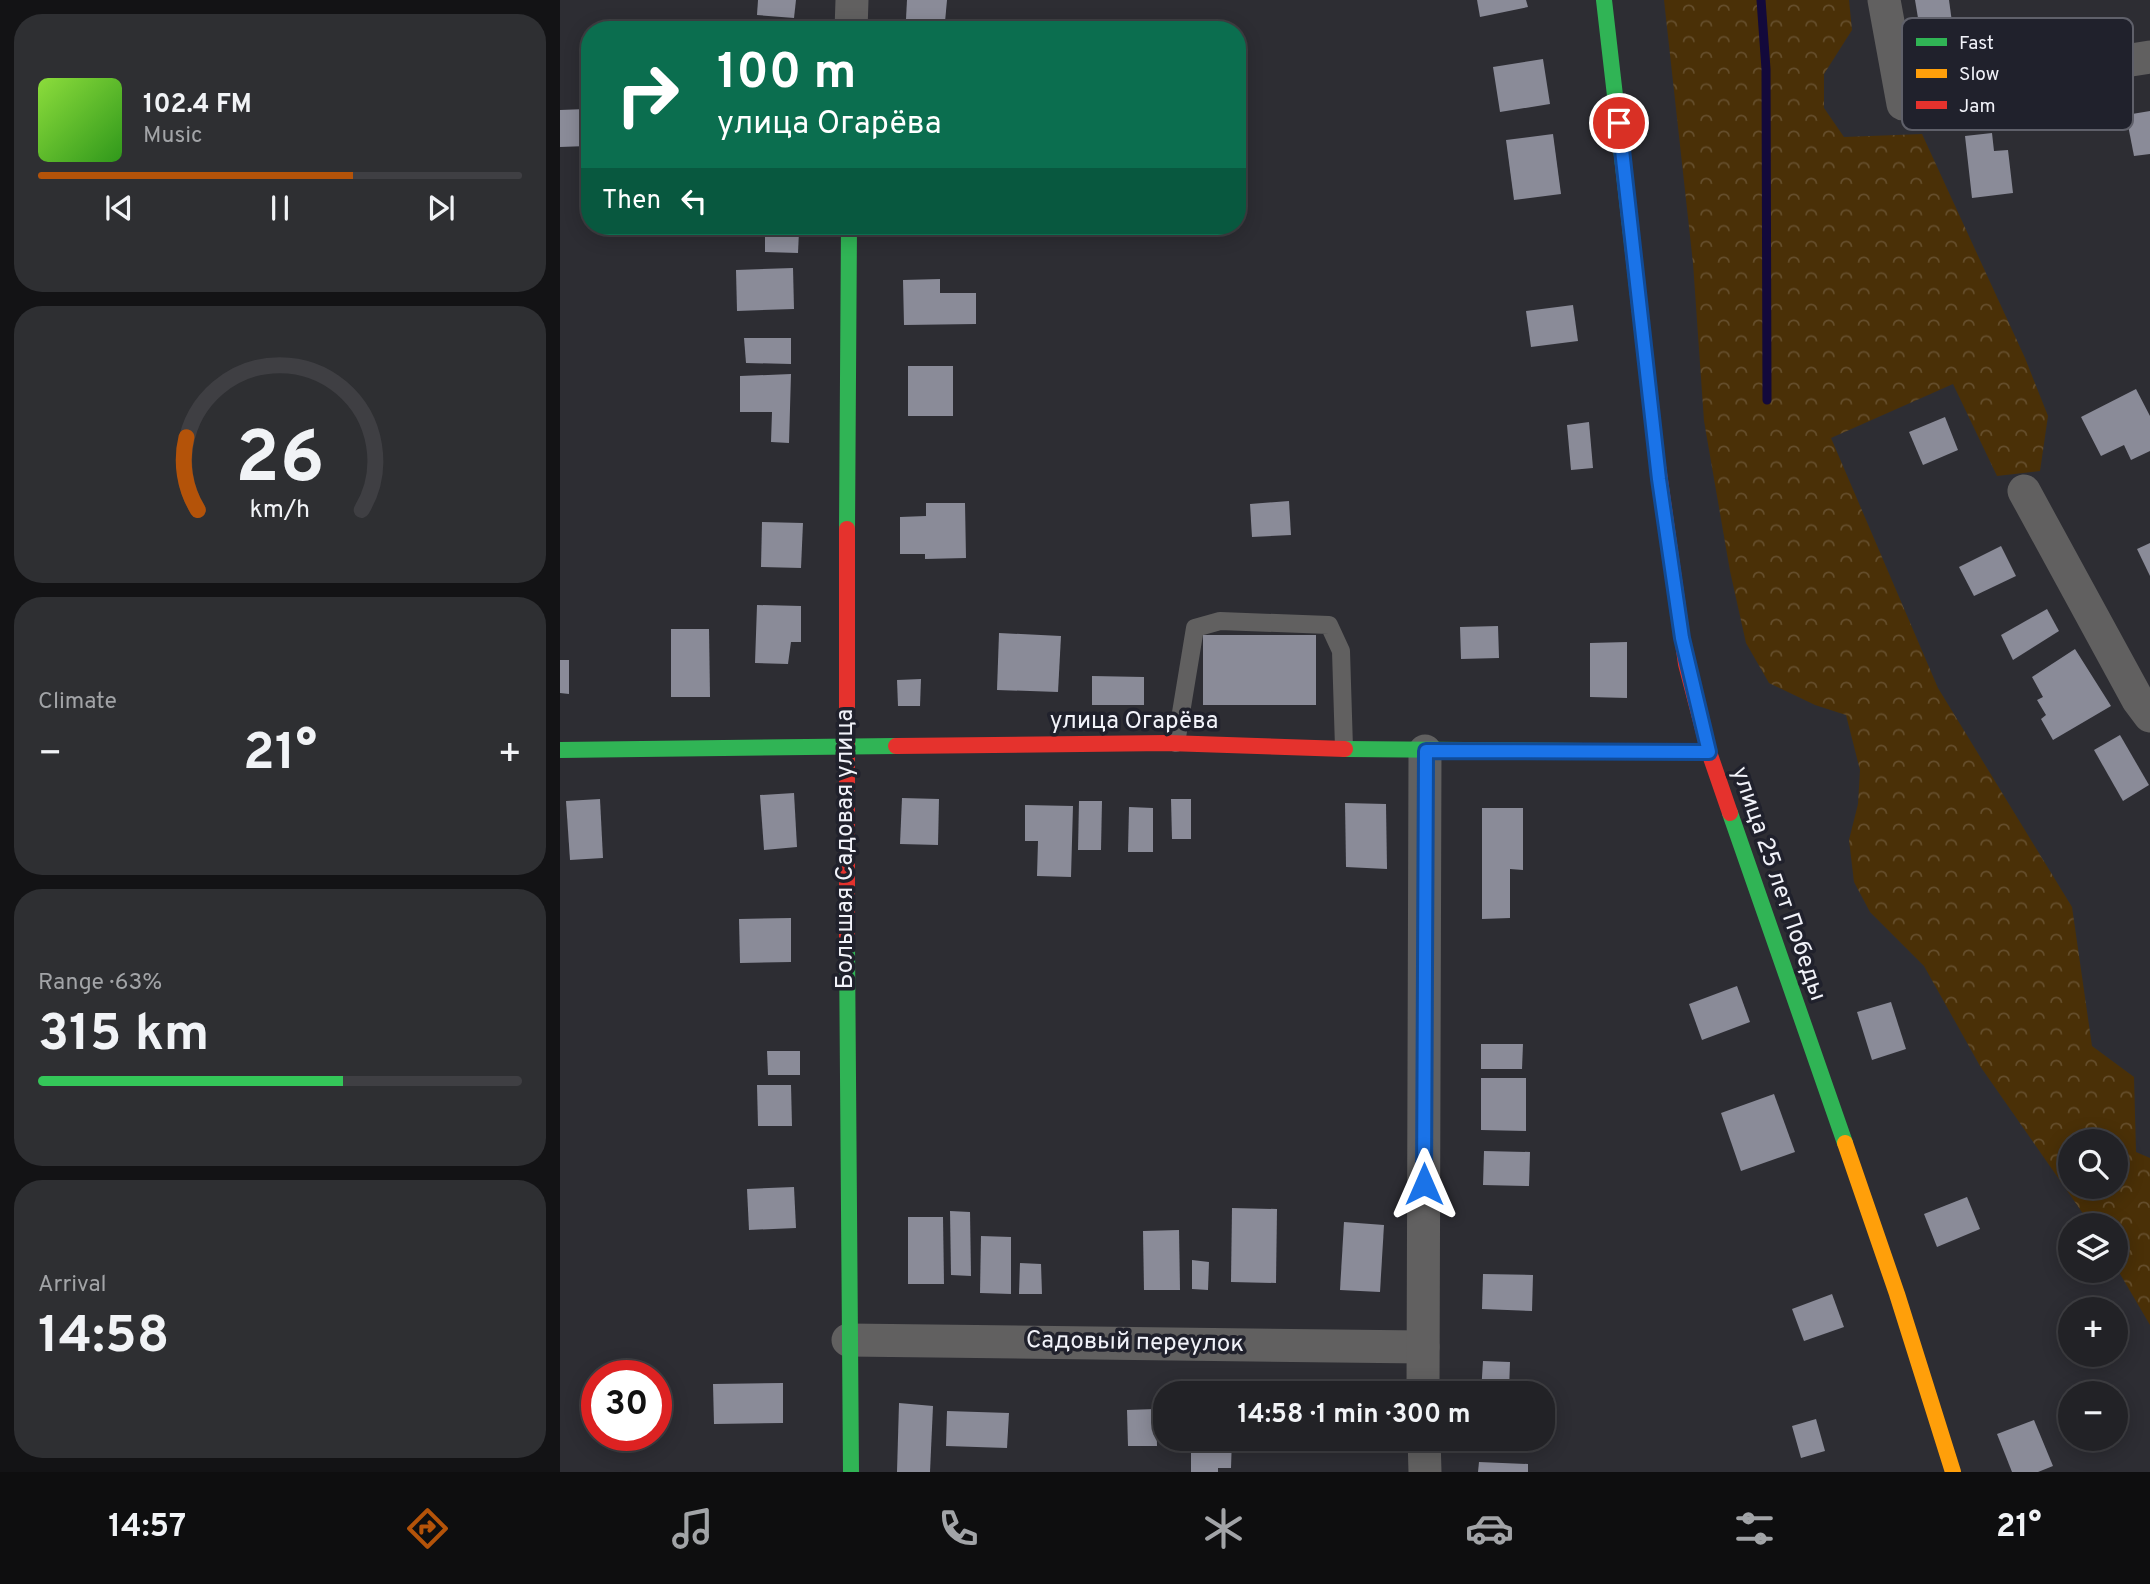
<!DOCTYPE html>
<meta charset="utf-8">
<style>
:root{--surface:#222226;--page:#2e2f32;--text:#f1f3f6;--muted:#a2a4a7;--line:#3f3f43;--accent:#b45309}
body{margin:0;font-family:Overpass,sans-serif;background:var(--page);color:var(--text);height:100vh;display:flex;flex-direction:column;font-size:26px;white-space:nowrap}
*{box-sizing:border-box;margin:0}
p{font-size:23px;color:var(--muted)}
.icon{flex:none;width:38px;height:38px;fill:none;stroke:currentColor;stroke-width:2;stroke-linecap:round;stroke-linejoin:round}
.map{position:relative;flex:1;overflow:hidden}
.side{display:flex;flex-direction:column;gap:14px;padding:14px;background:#131315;width:560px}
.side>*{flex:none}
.hud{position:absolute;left:21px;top:21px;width:665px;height:214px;border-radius:28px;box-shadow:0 4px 18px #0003,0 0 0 2px var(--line);background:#0b6e4f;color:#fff;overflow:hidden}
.fabs{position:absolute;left:1498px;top:1129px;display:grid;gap:14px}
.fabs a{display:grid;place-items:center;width:70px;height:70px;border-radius:50%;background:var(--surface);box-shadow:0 4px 18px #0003,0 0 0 2px var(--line);font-size:35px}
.speed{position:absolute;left:21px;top:1360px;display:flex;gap:14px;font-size:35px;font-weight:700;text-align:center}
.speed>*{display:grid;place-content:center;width:91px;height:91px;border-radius:50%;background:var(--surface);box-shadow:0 4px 18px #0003,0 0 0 2px var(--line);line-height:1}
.speed .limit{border:10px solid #d22;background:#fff;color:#111}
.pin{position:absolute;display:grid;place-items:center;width:60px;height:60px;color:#fff;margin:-30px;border:4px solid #fff;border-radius:50%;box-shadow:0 2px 7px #0007}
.me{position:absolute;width:77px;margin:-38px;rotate:0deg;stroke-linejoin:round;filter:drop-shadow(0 0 5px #0008)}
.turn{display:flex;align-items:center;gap:24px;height:147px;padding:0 21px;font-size:32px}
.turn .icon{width:91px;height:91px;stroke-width:2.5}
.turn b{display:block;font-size:49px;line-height:60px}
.then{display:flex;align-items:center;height:66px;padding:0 21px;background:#0003;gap:14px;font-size:26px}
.big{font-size:52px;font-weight:700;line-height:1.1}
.side .tile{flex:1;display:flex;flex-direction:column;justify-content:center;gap:10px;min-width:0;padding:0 24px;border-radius:28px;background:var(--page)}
.side .dial{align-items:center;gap:0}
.dial svg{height:182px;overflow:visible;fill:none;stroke:var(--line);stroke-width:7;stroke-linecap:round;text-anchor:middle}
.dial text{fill:var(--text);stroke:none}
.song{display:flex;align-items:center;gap:21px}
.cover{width:84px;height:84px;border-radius:10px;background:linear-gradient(135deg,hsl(90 70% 55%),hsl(110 70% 35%))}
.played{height:7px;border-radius:4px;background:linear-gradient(90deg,var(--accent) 65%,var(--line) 65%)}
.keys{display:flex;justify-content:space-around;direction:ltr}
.heat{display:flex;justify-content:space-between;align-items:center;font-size:38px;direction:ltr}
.charge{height:10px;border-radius:5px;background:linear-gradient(90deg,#34c759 63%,var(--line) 0)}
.trip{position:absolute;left:593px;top:1381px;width:402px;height:70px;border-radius:28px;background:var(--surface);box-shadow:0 4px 18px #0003,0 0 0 2px var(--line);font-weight:700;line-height:70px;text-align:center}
.menu{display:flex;height:112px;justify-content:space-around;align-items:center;background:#0e0e0f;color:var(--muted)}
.menu .icon{width:49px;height:49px}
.menu .on{color:var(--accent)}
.menu b{font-size:32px;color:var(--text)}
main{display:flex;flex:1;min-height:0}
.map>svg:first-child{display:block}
.forest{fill:url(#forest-crowns);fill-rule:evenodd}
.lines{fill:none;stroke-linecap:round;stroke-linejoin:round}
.stream{stroke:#13093b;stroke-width:9}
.building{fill:#8a8b98}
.lane{stroke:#616060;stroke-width:18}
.street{stroke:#616060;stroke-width:33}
.fast{stroke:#30b455;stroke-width:16}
.slow{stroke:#ff9f0a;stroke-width:16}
.jam{stroke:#e5322d;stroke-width:16}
.route-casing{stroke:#114b97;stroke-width:18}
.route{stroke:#1a73e8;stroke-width:12}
.labels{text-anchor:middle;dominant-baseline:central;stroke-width:7;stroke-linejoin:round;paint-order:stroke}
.street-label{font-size:24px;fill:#f1f2f9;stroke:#20212c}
.key{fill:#20212c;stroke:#5f606a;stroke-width:2}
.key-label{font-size:19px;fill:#f1f2f9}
</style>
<main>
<section class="side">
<div class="tile">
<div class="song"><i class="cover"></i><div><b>102.4 FM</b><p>Music</p></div></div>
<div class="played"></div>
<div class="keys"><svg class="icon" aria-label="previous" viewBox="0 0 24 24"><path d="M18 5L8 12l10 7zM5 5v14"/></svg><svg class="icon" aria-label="pause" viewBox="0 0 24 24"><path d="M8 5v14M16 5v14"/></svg><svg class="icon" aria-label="next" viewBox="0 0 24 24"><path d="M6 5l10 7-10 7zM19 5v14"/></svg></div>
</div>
<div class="tile dial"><svg viewBox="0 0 100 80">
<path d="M14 69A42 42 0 1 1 86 69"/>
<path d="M14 69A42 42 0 0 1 9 37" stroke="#b45309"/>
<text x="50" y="56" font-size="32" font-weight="700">26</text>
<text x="50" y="72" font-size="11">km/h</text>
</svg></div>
<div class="tile"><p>Climate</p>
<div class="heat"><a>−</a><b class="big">21°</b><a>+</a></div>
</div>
<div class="tile"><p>Range · 63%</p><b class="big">315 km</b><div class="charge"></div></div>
<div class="tile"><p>Arrival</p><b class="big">14:58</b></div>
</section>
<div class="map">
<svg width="1590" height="1472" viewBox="0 0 1590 1472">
<defs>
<pattern id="forest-crowns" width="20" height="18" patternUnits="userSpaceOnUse" patternTransform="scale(1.75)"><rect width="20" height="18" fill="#4a3007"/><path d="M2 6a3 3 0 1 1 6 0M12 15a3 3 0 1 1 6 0" fill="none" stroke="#654e2c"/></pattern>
</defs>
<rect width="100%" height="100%" fill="#2d2d33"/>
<path class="forest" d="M1104,0h185l3,30 -28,44v34l20,29 78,-3 103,224 23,58 -8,55 -43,5 -44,-92 -122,54 107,250 134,219 20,139 42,31 2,75 14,6v167l-34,-58v-42h-25l-111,-159 -56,-100 -54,-54 -16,-30 -5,-42 9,-36 2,-34 -14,-55 -31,-10 -46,-22 -23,-40 -16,-72 -26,-150 -11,-158zM1510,1141h46v45h-46z"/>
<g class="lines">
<path class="stream" d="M1201,0l5,69 1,331"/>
</g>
<g class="building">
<path d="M198,0h38l-2,18 -37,-3z"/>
<path d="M347,0h40l-2,22 -39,-3z"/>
<path d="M917,0h49l2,7 -48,10z"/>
<path d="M1355,0h34l5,37 -32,5z"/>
<path d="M983,59l7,45 -50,8 -7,-45z"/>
<path d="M26,109l1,37 -27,1v-37z"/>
<path d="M1590,111v43l-16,2 -8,-41z"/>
<path d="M1432,133l2,18 14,-1 5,43 -41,5 -7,-62z"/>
<path d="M993,134l8,60 -47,6 -8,-60z"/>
<path d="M205,230l34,1 -1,22 -33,-1z"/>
<path d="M233,268l1,41 -57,2 -1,-41z"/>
<path d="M380,279v14h36v31l-72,1 -1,-45z"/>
<path d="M1013,305l5,36 -47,6 -5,-36z"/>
<path d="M184,338h47v26l-45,-1z"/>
<rect x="348" y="366" width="45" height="50"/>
<path d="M231,374l-2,69 -18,-1 1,-30h-32v-36z"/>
<path d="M1576,389l14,27v35l-19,9 -7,-15 -23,11 -20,-39z"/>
<path d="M1385,417l13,33 -35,15 -14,-33z"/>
<path d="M1029,422l4,46 -22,2 -4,-45z"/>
<path d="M729,501l2,34 -39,2 -2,-33z"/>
<path d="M366,503h39l1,55 -41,1v-5h-25v-37l26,-1z"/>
<path d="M202,522l41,1 -2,45 -40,-1z"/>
<path d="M1590,543v33l-13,-27z"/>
<path d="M1441,546l15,30 -42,20 -15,-29z"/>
<path d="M197,605l44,1v36h-10l-3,22 -33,-1z"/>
<path d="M1487,609l12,22 -46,29 -12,-25z"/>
<path d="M938,626l1,32 -38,1 -1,-32z"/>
<path d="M111,629h38l1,68h-39z"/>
<path d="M439,633l62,3 -3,56 -61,-2z"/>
<rect x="643" y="635" width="113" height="70"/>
<path d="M1067,642v56l-37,-1v-54z"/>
<path d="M1515,649l36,57 -58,34 -12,-21 5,-4 -9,-15 6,-3 -11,-20z"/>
<path d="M0,660h9v34l-9,-1z"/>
<path d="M532,676l52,1v28h-52z"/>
<path d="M361,679l-1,27h-22l-1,-26z"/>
<path d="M1560,735l29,50 -26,16 -29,-51z"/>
<path d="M234,793l3,54 -33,3 -4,-55z"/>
<path d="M342,798l37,1 -1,46 -38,-1z"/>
<path d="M40,799l3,59 -33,2 -4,-59z"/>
<path d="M611,799h20v40h-19z"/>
<path d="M519,801h23l-1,49h-23z"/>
<path d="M785,803l41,1 1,65 -41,-2z"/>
<path d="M465,805l48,1 -2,71 -34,-1 1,-35h-13z"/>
<path d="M569,807l24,1v44h-25z"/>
<path d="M922,808h41v62l-13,-1v49l-28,1z"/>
<path d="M231,918v44l-51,1 -1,-44z"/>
<path d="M1177,986l13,36 -48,18 -13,-36z"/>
<path d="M1331,1002l15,47 -34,11 -15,-48z"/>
<path d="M921,1044h42l-1,25h-41z"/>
<path d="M207,1051h33v24h-32z"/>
<path d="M921,1078h45v53l-45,-1z"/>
<path d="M197,1085h34l1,41h-34z"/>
<path d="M1214,1094l21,58 -54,19 -20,-58z"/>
<path d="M924,1151l46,1 -1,34 -46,-1z"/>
<path d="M234,1187l2,41 -47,2 -2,-41z"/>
<path d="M1407,1197l13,32 -43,18 -13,-33z"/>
<path d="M672,1208l45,1 -1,74 -45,-1z"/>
<path d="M390,1211l20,1 1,64 -20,-1z"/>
<path d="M348,1217h35l1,67h-36z"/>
<path d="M784,1222l40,3 -4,67 -40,-2z"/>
<path d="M619,1230l1,60h-36l-1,-59z"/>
<path d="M421,1236l30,1v57l-31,-1z"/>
<path d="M632,1260l17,2 -1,28 -16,-1z"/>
<path d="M460,1263l21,1 1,30h-23z"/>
<path d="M923,1274l50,1 -1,36 -50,-2z"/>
<path d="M1272,1294l12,33 -40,14 -12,-32z"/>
<path d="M923,1361l27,1 -1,28 21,3h-49z"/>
<path d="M223,1383v40l-69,1 -1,-40z"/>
<path d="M339,1403l34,3 -3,66h-33z"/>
<path d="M596,1409l1,37h-29l-1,-36z"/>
<path d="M387,1411l62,2 -2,35 -61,-2z"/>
<path d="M1256,1419l9,32 -24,7 -9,-32z"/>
<path d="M1474,1420l19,46 -15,6h-26l-15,-38z"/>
<path d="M643,1438h29l-1,30h-13v4h-27v-27h12z"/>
<rect x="777" y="1438" width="46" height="9"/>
<path d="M919,1462l49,2v8h-50z"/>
</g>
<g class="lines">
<path class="lane" d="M616,743l19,-115 25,-7 109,4 12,26 3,97"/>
<g class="street">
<path d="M1324,0l19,104 111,-12 111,-31 25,-4"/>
<path d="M291,30l1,-30"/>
<path d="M1464,491l114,209 12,16"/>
<path d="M288,1340l575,7"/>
<path d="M863,1393l2,-642"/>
<path d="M864,1438l1,34"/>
</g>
<g class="fast">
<path d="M1044,0l52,452"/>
<path d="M287,529l2,-303"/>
<path d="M785,749l364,3"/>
<path d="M0,750l336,-4"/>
<path d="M1170,813l115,330"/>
<path d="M287,946l4,526"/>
</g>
<path class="slow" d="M1285,1143l52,151 56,178"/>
<g class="jam">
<path d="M1096,452l30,212 23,88 21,61"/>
<path d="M287,529v417"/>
<path d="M336,746l272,-3 177,6"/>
</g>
</g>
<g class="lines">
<defs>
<path id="route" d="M864,1184l2,-433 283,1 -27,-114 -23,-159 -40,-356"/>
</defs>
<use href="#route" class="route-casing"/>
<use href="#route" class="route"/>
</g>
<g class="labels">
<g class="street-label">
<text x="574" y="722">улица Огарёва</text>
<text transform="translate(286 849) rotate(-90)">Большая Садовая улица</text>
<text transform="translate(1218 884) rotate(71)">улица 25 лет Победы</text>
<text transform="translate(575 1343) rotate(1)">Садовый переулок</text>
</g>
</g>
<rect x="1342" y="18" width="231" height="112" rx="10" class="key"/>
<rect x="1356" y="38" width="31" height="8" fill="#30b455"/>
<rect x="1356" y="69" width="31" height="9" fill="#ff9f0a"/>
<rect x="1356" y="101" width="31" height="8" fill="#e5322d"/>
<g class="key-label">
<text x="1399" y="49">Fast</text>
<text x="1399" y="80">Slow</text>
<text x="1399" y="112">Jam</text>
</g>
</svg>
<div class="fabs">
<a><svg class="icon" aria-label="search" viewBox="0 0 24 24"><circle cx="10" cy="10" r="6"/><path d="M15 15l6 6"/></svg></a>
<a><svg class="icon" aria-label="layers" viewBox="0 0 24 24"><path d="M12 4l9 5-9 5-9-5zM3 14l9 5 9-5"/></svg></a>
<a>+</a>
<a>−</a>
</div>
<div class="speed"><div class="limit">30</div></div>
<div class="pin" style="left:1059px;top:123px;background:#d93025"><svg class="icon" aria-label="arrive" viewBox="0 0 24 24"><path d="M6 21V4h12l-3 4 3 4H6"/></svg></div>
<svg class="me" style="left:864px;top:1184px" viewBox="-20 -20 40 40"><path d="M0-17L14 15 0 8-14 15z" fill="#1a73e8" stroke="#fff" stroke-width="4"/></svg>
<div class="trip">14:58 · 1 min · 300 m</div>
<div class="hud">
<div class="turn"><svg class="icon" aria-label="right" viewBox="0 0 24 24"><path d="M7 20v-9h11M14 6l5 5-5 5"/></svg><div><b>100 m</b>улица Огарёва</div></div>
<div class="then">Then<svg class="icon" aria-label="left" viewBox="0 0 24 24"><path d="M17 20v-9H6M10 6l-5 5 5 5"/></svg></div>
</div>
</div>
</main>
<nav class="menu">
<b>14:57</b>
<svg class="icon on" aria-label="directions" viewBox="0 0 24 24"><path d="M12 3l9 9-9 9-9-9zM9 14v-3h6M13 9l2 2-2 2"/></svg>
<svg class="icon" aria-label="music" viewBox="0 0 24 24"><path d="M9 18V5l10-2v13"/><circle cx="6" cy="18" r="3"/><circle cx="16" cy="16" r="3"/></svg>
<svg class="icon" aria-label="phone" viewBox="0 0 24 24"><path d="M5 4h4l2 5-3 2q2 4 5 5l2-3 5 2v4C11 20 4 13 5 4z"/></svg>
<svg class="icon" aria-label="climate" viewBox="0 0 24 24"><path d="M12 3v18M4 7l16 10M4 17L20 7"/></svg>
<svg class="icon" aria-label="car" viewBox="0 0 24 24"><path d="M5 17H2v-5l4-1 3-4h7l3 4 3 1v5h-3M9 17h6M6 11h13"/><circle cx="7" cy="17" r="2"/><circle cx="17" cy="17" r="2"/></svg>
<svg class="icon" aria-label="filters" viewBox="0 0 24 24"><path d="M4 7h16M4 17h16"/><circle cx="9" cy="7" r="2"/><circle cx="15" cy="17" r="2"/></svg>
<b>21°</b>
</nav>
